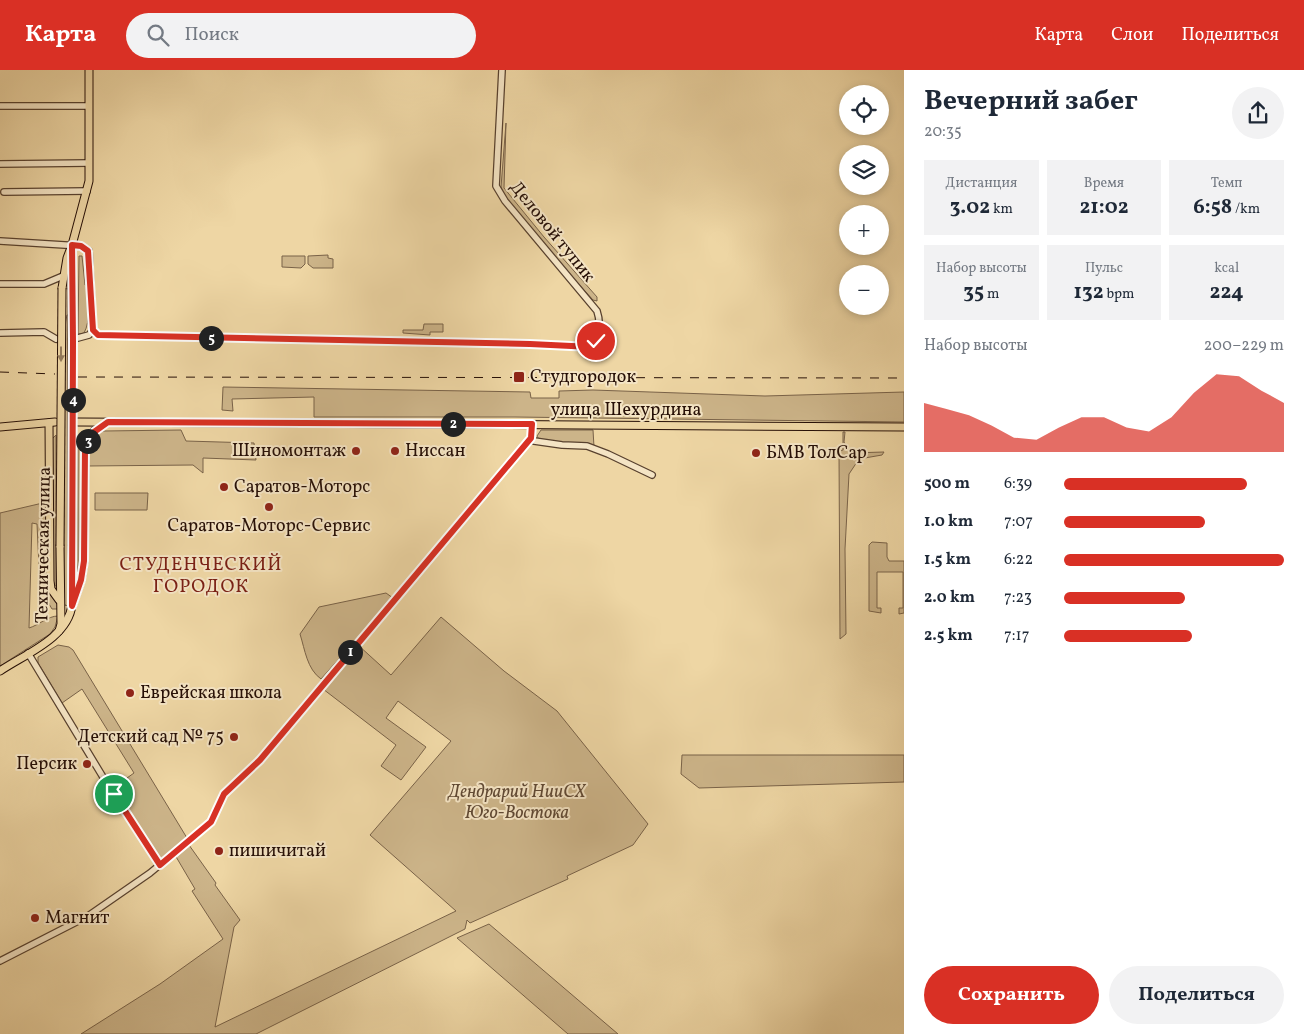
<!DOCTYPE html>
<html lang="ru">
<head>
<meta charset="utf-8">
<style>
	body { margin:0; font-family:Vollkorn,serif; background:#f2f2f3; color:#1f2937; height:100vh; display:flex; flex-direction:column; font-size:19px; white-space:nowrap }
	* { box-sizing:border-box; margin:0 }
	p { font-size:16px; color:#747a83 }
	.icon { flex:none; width:28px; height:28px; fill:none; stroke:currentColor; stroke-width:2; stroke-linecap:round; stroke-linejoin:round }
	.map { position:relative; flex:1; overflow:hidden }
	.panel { display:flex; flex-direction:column; background:#fff; width:400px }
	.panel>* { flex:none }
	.controls { position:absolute; left:839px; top:15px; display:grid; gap:10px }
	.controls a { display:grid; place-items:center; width:50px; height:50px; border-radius:50%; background:#fff; box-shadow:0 2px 8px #0003; font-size:25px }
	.pin { position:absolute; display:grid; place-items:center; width:42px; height:42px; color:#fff; margin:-21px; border:2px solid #fff; border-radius:50%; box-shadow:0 1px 5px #0007 }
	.km { position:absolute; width:25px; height:25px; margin:-12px; border-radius:50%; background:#222; color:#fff; font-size:14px; line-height:25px; text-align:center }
	.round { display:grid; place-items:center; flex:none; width:52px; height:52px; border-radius:26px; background:#f2f2f3 }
	.head { display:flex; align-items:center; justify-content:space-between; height:85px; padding:0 20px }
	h1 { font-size:28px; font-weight:700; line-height:38px }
	.figures { display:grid; grid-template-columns:repeat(3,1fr); gap:8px; height:85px; padding:5px 20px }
	.figures div { display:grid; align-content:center; border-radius:0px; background:#f2f2f3; text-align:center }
	.figures b { font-size:21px; font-weight:700 }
	.figures small { font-size:14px; font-weight:400 }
	.figures p { font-size:14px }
	.chart { height:140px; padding:10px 20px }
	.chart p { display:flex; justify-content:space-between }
	.chart svg { width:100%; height:90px; margin-top:5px; fill:#d93025; opacity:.7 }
	.cta { display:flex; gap:10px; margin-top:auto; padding:10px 20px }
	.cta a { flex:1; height:58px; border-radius:30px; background:#d93025; color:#fff; font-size:20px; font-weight:700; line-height:58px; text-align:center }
	.cta a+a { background:#f2f2f3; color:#1f2937 }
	ul { padding:0 20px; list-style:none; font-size:16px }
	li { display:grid; grid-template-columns:80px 60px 1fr; align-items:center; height:38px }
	li i { height:12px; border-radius:6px; background:#d93025 }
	header { display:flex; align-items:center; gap:30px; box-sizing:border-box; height:70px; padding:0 25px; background:#d93025; color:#fff }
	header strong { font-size:24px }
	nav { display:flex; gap:28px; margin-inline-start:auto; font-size:18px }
	.search { width:350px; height:45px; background:#f2f2f3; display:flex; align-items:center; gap:12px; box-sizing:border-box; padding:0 18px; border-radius:28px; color:#747a83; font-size:19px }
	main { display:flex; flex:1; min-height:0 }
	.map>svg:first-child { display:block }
	.green { fill:#ccb489; stroke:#796248 }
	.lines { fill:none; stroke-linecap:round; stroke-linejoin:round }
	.minor-casing { stroke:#58412e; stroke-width:8 }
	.major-casing { stroke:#260f06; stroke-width:9 }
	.minor { stroke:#f4e4c4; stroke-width:5.5 }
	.major { stroke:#eed6a4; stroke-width:7 }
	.rail { stroke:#260f06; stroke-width:1; stroke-dasharray:9 9; stroke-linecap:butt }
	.major-bridge-casing { stroke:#260f06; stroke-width:9; stroke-linecap:butt }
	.major-bridge { stroke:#eed6a4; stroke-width:7 }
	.oneway { fill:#947c5d }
	.route-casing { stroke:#fff; stroke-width:10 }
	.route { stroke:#d93025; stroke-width:6 }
	.poi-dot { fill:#8f2418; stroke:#f4e4c4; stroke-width:2 }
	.labels { text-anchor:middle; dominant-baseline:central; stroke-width:4; stroke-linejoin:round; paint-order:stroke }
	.street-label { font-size:18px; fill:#260f06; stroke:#f4e4c4 }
	.poi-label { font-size:18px; fill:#260f06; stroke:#f4e4c4; text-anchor:start }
	.park-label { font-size:18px; font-style:italic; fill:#604934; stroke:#f4e4c4 }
	.neighbourhood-label { font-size:19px; letter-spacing:1px; fill:#7a1f14; stroke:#f4e4c4 }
</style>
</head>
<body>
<header>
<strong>Карта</strong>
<div class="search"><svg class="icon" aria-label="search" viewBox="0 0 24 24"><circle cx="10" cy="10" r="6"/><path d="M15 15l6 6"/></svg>Поиск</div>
<nav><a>Карта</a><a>Слои</a><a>Поделиться</a></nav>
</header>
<main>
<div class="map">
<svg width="904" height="964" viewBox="0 0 904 964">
	<rect width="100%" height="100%" fill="#eed6a4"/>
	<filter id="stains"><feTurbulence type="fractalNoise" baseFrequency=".004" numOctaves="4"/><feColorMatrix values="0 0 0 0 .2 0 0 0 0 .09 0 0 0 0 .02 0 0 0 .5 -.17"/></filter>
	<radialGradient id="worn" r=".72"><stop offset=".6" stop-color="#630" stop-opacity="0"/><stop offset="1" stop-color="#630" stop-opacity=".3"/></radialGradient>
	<g class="green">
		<polygon points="506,53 504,118 544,167 597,227 597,231 593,230 558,191 507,130 501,117"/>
		<polygon points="328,185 328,188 333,189 333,198 313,198 308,194 308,186"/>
		<path d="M79,186H82L85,215H87C88,229 91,251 84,263L78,264Z"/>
		<polygon points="282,186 305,186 305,194 301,198 282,197"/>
		<polygon points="67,245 69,245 70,259 70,530 69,534 66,536 64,533 64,259"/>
		<polygon points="424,254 443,254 443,262 430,262 430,265 403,263 403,260 423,260"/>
		<polygon points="223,317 530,322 531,328 559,328 559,321 593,320 765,326 904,322 904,352 515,347 314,347 314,327 232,329 233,341 222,340"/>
		<path d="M181,360L186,371L254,373L256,390L203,388V403L193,395L87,396C87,382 89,368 103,361Z"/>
		<polygon points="541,360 593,360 594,377 543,371 538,368 537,366"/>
		<polygon points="843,362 845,362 844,372 850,383 884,382 882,385 859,389 849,404 845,479 846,564 840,569 839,381 843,380"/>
		<polygon points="56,365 56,516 55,516 53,510 52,369"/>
		<polygon points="78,365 83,371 82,490 78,507"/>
		<polygon points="95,423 148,423 147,440 95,440"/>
		<path d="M47,432L49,520L58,535V539H52C44,527 43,513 42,498L39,497L37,454L32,453L29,558C39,555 48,546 58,546L55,557L50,564L0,596V443Z"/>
		<polygon points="872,472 887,473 887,487 889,491 904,491 904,543 899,544 899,538 903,538 903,502 877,502 877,538 881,538 881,543 869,541 869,475"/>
		<path d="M386,523L393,528L321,609C307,599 305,580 300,564L319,537Z"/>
		<polygon points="441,547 504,601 557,641 648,754 633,775 567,806 568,809 470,853 467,850 465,859 256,964 81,964 160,914 223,869 192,821 195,819 175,785 189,775 216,813 215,815 240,850 234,857 215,957 456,841 370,765 451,671 398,631 386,648 426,677 401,710 381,696 396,675 323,619 358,575 391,605"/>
		<polygon points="58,575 69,577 73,580 187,768 164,789 160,790 158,788 119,727 118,723 130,715 127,708 134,703 82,619 62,633 38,593 38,587"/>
		<polygon points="682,685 904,685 904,712 699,718 681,704"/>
		<polygon points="489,854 618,964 568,964 457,868"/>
	</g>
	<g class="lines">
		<g class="minor-casing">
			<g id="minor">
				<polyline points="0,36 89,36"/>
				<polyline points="0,94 89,93"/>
				<polyline points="4,122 87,121"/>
				<path d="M0,171L81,176L89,181L93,260L98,265L530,274L592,277C599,266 601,253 597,241L505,131L496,116L502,0"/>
				<polyline points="0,214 44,214 63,206"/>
				<polyline points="0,263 44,262 56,269"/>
				<polyline points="78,268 89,265 93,260"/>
				<polyline points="531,368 534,371 562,375 587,376 608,384 652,405"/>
				<polyline points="28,583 112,722 160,795"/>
				<polyline points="0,891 88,846 150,803 211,752 224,724 260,690 531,368 532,354"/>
			</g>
		</g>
		<g class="major-casing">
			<g id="major">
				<polyline points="72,178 72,218"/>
				<polyline points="62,218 67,188 72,175 89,111 89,0"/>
				<polyline points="78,352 904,357"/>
				<polyline points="49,353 50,511 51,519 59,530"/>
				<polyline points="0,357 55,352"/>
				<polyline points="72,536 81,510 84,491 85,380 94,361 108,352"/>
				<polyline points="59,561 61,554 60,476"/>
				<path d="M0,601C25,584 68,568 72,535C75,516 72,495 72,476"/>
			</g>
		</g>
		<use href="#minor" class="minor"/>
		<use href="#major" class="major"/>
		<g class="rail">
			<polyline points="0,302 55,304"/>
			<polyline points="78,307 904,308"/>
		</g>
		<g class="major-bridge-casing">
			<g id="major-bridge">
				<polyline points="72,218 72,476"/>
				<polyline points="60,476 62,218"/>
			</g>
		</g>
		<use href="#major-bridge" class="major-bridge"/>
	</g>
	<defs><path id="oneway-solid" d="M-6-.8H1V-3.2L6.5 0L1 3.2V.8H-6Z" transform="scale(1.25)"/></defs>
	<use class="oneway" href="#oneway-solid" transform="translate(61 284) rotate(90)"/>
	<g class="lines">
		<g class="route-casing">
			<polyline id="route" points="114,724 160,795 211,752 224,724 260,690 531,368 532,354 108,352 94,362 85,380 84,491 81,510 72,536 73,271 72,175 81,176 88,181 93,260 98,265 530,274 592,277 596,271"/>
		</g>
		<use href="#route" class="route"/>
	</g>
	<g class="poi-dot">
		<rect x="513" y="301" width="12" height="12" rx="2.5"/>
		<circle cx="356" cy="381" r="5"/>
		<circle cx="395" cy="381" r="5"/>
		<circle cx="756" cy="383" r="5"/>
		<circle cx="224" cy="417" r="5"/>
		<circle cx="269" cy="437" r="5"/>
		<circle cx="130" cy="623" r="5"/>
		<circle cx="234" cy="667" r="5"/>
		<circle cx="87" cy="694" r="5"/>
		<circle cx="219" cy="781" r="5"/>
		<circle cx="35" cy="848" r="5"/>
	</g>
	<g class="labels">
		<g class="street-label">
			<text transform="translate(552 162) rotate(51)">Деловой тупик</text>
			<text x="626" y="340">улица Шехурдина</text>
			<text transform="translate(44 475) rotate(-89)">Техническая улица</text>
		</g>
		<g class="poi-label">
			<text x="530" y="307">Студгородок</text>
			<text x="346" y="381" text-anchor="end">Шиномонтаж</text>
			<text x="405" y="381">Ниссан</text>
			<text x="766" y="383">БМВ ТолСар</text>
			<text x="234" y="417">Саратов-Моторс</text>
			<text x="269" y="456" text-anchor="middle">Саратов-Моторс-Сервис</text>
			<text x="140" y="623">Еврейская школа</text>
			<text x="224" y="667" text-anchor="end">Детский сад № 75</text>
			<text x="77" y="694" text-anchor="end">Персик</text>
			<text x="229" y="781">пишичитай</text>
			<text x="45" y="848">Магнит</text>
		</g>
		<g class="park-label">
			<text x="517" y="722">Дендрарий НииСХ<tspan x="517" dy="21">Юго-Востока</tspan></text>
		</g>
		<g class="neighbourhood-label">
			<text x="201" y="495">СТУДЕНЧЕСКИЙ<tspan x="201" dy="22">ГОРОДОК</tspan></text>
		</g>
	</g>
	<rect width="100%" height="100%" filter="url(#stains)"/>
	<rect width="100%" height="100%" fill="url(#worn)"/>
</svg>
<div class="controls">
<a><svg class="icon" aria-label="locate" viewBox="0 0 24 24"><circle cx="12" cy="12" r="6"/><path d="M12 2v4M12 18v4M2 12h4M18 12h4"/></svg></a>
<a><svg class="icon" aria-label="layers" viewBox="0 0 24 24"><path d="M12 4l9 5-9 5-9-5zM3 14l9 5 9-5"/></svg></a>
<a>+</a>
<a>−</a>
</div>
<div class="pin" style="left:114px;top:724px;background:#1e9e55"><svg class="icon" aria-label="arrive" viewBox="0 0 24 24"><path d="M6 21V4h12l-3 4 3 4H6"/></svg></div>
<div class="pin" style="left:596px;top:271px;background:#d93025"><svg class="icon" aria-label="check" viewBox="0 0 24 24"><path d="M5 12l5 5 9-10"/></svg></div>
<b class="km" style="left:350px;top:582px">1</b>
<b class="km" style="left:453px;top:354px">2</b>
<b class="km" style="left:88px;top:371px">3</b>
<b class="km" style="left:73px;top:330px">4</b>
<b class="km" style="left:211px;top:268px">5</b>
</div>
<section class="panel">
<div class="head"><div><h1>Вечерний забег</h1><p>20:35</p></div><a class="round"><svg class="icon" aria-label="share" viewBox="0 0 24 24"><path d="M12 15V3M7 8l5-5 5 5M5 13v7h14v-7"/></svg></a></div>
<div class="figures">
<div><p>Дистанция</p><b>3.02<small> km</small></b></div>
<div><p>Время</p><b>21:02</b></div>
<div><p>Темп</p><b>6:58<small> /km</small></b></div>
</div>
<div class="figures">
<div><p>Набор высоты</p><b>35<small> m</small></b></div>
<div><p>Пульс</p><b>132<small> bpm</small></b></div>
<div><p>kcal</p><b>224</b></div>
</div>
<div class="chart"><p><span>Набор высоты</span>200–229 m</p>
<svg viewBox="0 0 160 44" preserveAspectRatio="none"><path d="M0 44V20L10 23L20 26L30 31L40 37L50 38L60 32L70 27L80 27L90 32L100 34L110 27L120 15L130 6L140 7L150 14L160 20V44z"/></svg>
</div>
<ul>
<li><b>500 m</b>6:39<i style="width:83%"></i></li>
<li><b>1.0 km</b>7:07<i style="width:64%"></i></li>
<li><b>1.5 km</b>6:22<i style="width:100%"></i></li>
<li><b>2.0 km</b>7:23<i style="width:55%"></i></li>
<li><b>2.5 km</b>7:17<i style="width:58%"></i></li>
</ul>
<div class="cta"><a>Сохранить</a><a>Поделиться</a></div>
</section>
</main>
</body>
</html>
